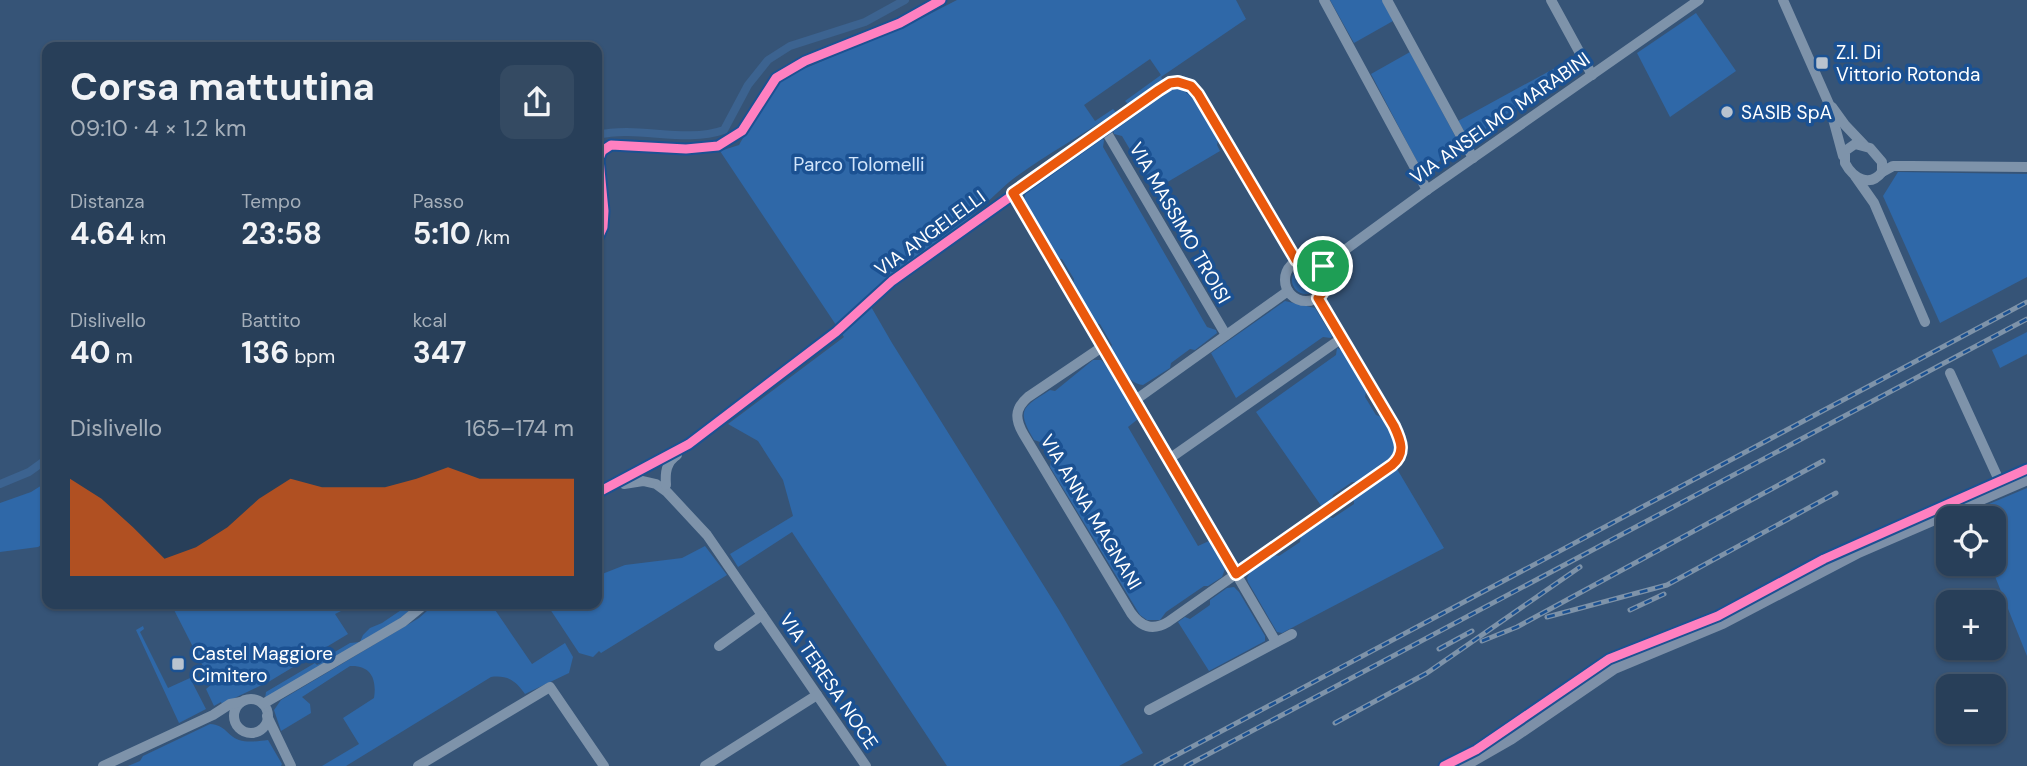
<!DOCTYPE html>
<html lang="it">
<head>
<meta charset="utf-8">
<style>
	body { margin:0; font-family:"DM Sans",sans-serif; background:#344a62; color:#f1f3f6; height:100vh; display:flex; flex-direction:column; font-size:26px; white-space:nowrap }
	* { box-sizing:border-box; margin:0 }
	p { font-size:23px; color:#a5afba }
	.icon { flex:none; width:38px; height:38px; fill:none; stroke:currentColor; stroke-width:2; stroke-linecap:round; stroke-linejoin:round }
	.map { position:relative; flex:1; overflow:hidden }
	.sheet { position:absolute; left:42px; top:42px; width:560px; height:567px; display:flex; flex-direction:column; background:#283f59; border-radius:14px; box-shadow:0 2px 5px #0004,0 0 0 2px #44586f }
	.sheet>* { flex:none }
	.fabs { position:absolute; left:1936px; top:506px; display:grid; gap:14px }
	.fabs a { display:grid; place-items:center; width:70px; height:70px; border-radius:14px; background:#283f59; box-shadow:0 2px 5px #0004,0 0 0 2px #44586f; font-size:35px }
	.pin { position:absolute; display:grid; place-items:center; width:60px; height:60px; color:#fff; margin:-30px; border:4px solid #fff; border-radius:50%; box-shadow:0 2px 7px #0007 }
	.round { display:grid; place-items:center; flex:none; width:74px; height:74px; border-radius:14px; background:#344a62 }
	.headline { display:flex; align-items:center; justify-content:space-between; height:119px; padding:0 28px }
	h1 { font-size:38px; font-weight:700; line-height:52px }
	.metrics { display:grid; grid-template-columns:repeat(3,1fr); gap:10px; height:119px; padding:7px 28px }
	.metrics div { display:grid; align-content:center }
	.metrics b { font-size:30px; font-weight:700 }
	.metrics small { font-size:19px; font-weight:400 }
	.metrics p { font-size:19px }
	.chart { height:196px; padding:14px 28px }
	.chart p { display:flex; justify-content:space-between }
	.chart svg { width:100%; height:126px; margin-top:7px; fill:#ea580c; opacity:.7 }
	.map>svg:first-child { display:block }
	.green { fill:#2f68a8 }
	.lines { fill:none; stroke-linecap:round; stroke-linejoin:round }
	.canal { stroke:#3c6390; stroke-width:8 }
	.minor { stroke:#7e93aa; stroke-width:10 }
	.major { stroke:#7d90a8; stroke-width:14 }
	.rail-casing { stroke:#7e93a9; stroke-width:5 }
	.rail { stroke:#1b5192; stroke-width:2.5; stroke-dasharray:8; stroke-linecap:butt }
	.cycleway-casing { stroke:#1b5192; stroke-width:13 }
	.cycleway { stroke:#ff80c0; stroke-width:9 }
	.route-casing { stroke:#fff; stroke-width:14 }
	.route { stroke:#ea580c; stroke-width:9 }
	.poi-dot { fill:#b9c3cf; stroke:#1b5192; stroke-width:2.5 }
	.labels { text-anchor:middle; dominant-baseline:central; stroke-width:7; stroke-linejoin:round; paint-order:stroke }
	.poi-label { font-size:19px; fill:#fff; stroke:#1b5192; text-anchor:start }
	.street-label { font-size:19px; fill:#fff; stroke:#1b5192 }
	.park-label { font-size:19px; fill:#d1e5fb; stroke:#1b5192 }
</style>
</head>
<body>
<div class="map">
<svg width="2027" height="766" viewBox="0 0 2027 766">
	<rect width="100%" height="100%" fill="#365477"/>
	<g class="green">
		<path d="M957,0H1236L1246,19L1161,77L1163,80L1128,104L1125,101L1161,75L1150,59L1084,105L1095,121L1113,109L1116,112C1080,137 1042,156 1008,183C993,196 980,210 964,222C931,246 895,269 866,298L892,343L1059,610L1143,753L1119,766H947L792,532L738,567L730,554L793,516L783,480L758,441L728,424L844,337L720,151L739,145L775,81L910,24Z"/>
		<polygon points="1330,0 1382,0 1393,21 1354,43"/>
		<polygon points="1696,13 1736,71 1670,117 1637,53"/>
		<polygon points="1410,52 1460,145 1456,150 1425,171 1421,169 1371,74"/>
		<path d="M1577,56C1583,67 1582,71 1572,78L1567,73L1478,134L1482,141L1478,144L1470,141L1458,121Z"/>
		<path d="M1174,88C1197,90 1208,122 1218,140L1217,145L1220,151L1154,190L1122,136L1114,134L1113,130Z"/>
		<path d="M1100,138L1104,140L1103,147L1207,327L1216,330L1217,333L1195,350L1190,349L1171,363L1170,368L1143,385C1126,383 1119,363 1110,349L1112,345L1100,324L1095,323L1073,284L1074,279L1062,259L1057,258L1024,199L1026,192Z"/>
		<polygon points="1898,172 2027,174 2027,277 1940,323 1883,196"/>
		<circle cx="1306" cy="280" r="14"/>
		<polygon points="1285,301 1315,308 1332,336 1331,338 1323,337 1236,398 1211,353"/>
		<polygon points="2027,332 2027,354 2000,368 1992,350"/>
		<path d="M1337,348L1342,350L1366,392L1365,397L1376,415L1381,417L1396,443C1394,462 1371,472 1357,482H1352L1333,495L1332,500L1322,507L1256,412L1336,355Z"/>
		<path d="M1093,360H1101L1107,366L1138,419L1128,427L1198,546L1209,541L1225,569L1222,577L1208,586H1204L1166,612L1160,620H1147L1140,615L1050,467L1051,461L1040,442L1034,440C1016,409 1022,408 1050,390L1055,391Z"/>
		<polygon points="1397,469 1444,548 1282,633 1277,632 1248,582 1247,578 1250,572 1274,555 1279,556 1300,542 1301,536 1328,517 1333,518 1354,504 1354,498"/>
		<polygon points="47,482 47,541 38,547 0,552 0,503 31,492"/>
		<polygon points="2027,488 2027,656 1990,564 1993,564 1993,518 1971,518 1968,510 1970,512"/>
		<polygon points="705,546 727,575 601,653 599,651 593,657 579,653 548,606 552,604 597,604 597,576 625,565 682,558"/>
		<polygon points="1234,587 1239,592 1265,636 1265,641 1209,671 1178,622 1185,617 1190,619 1210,605 1210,600 1227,588"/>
		<polygon points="171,604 349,604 351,606 335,614 348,634 270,681 222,704 221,702 214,706 206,689 212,684"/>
		<polygon points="410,604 419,604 396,621 265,699 266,692 315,663 317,665 321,663 321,660 350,643 360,642 363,635 370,628 382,623"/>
		<path d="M435,604H491L532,664L565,643L573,657L569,673L525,694C516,681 508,675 491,677L346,766H322L359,744L343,718L374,698C377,679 371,665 350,666L302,697L310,704L311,713L281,731L274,710L281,700L419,618Z"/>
		<polygon points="143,626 144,629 140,632 168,688 190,678 206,709 179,723 136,630"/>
		<path d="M210,724C226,725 226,735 239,740C248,743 259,741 268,740L282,764L281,766H128L140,761L143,756Z"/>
	</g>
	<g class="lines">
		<g class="canal">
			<path d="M597,135C639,125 683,144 724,130L748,85L768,60L790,46L865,22L905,0"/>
			<polyline points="0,484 29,472 47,459"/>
		</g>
		<g class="minor">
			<polyline points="1324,0 1427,190"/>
			<polyline points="1387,0 1473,158"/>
			<polyline points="1551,0 1592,75"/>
			<polyline points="1783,0 1829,104 1843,156"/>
			<polyline points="1832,107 1845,125 1864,145"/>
			<polyline points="1104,128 1226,335"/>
			<path d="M1855,144L1870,148L1882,162V172C1870,188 1853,178 1845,163V151Z"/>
			<polyline points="1882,172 1893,166 1911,166 2027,167"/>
			<polyline points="1855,176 1874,203 1925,322"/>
			<polyline points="1013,193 1276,642"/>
			<circle cx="1306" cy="280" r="21"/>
			<polyline points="1323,266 1427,190 1699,0"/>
			<path d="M1102,347L1028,397C1014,409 1015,420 1024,435L1131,613C1141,627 1153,631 1168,622L1399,459L1402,449L1394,426L1318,297"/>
			<polyline points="1950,373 2003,489"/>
			<polyline points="1134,401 1288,291"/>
			<polyline points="1169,459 1342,338"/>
			<polyline points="624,484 643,481 656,484 667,492 707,535 866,766"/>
			<path d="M666,485C665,473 666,462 677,455"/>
			<polyline points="597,493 689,444 836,332 892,281 1170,83 1185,83 1198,94 1296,260"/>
			<polyline points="719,646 762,615"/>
			<circle cx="251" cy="716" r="17"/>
			<polyline points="263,704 403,622 425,604"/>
			<polyline points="1149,710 1292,634"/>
			<polyline points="267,716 291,766"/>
			<polyline points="103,766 213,715 230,704 241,702"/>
			<polyline points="418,766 550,687 604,766"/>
			<polyline points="705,766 817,695"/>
		</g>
		<polyline class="major" points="1461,766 1510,738 1614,667 1722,622 1858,551 2027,478"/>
		<g class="rail-casing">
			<g id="rail">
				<polyline points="1630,610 1664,594"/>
				<polyline points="1547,617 1667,585 1836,493"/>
				<polyline points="1482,641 1517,627 1823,461"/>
				<polyline points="1439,649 1472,631"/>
				<polyline points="1335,723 1427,673 1580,567"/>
				<polyline points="1156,766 2027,302"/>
				<polyline points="1186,766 2027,319"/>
			</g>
		</g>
		<use href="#rail" class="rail"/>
		<g class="cycleway-casing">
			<g id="cycleway">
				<polyline points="597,240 603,227 604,211 599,159 602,151 611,145 686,149 718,146 742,131 776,78 805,61 900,23 941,0"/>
				<polyline points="597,493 689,444 836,332 892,281 1170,83 1185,83 1198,94 1296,260"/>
				<polyline points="1444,766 1476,750 1609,659 1718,616 1824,559 2027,469"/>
			</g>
		</g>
		<use href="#cycleway" class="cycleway"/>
	</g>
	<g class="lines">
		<g class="route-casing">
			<path id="route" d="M1178,82L1191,86L1198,94L1296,260C1321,251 1337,280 1318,298L1394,426C1401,441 1406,453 1392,465L1236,574L1013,193L1159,90L1170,83Z"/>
		</g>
		<use href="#route" class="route"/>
	</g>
	<g class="poi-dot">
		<rect x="1815" y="56" width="14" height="14" rx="3.5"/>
		<circle cx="1727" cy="112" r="7"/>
		<rect x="171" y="657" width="14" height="14" rx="3.5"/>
	</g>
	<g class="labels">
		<g class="poi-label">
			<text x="1836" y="52">Z.I. Di<tspan x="1836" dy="22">Vittorio Rotonda</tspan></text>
			<text x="1741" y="112">SASIB SpA</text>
			<text x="192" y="653">Castel Maggiore<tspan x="192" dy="22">Cimitero</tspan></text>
		</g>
		<g class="street-label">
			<text transform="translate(1500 118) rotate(-35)">VIA ANSELMO MARABINI</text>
			<text transform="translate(1180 223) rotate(60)">VIA MASSIMO TROISI</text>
			<text transform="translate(930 233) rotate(-36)">VIA ANGELELLI</text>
			<text transform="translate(1091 512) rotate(59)">VIA ANNA MAGNANI</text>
			<text transform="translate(829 681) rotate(56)">VIA TERESA NOCE</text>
		</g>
		<g class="park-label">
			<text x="859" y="164">Parco Tolomelli</text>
		</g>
	</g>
</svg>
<div class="fabs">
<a><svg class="icon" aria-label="locate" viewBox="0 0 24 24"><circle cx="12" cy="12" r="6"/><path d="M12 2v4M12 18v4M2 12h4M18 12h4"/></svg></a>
<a>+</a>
<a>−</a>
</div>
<div class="pin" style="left:1323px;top:266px;background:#1e9e55"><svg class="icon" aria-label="arrive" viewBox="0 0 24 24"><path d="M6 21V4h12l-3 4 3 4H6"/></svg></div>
<section class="sheet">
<div class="headline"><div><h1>Corsa mattutina</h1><p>09:10 · 4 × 1.2 km</p></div><a class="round"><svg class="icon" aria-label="share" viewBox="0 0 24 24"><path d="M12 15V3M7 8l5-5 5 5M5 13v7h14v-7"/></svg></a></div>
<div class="metrics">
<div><p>Distanza</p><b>4.64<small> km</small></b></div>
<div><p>Tempo</p><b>23:58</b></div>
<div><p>Passo</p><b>5:10<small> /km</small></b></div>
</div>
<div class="metrics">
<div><p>Dislivello</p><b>40<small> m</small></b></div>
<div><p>Battito</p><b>136<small> bpm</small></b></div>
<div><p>kcal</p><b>347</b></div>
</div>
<div class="chart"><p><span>Dislivello</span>165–174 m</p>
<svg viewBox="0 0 160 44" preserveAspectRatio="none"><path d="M0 44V10L10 17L20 27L30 38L40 34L50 27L60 17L70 10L80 13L90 13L100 13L110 10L120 6L130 10L140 10L150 10L160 10V44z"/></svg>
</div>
</section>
</div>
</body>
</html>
